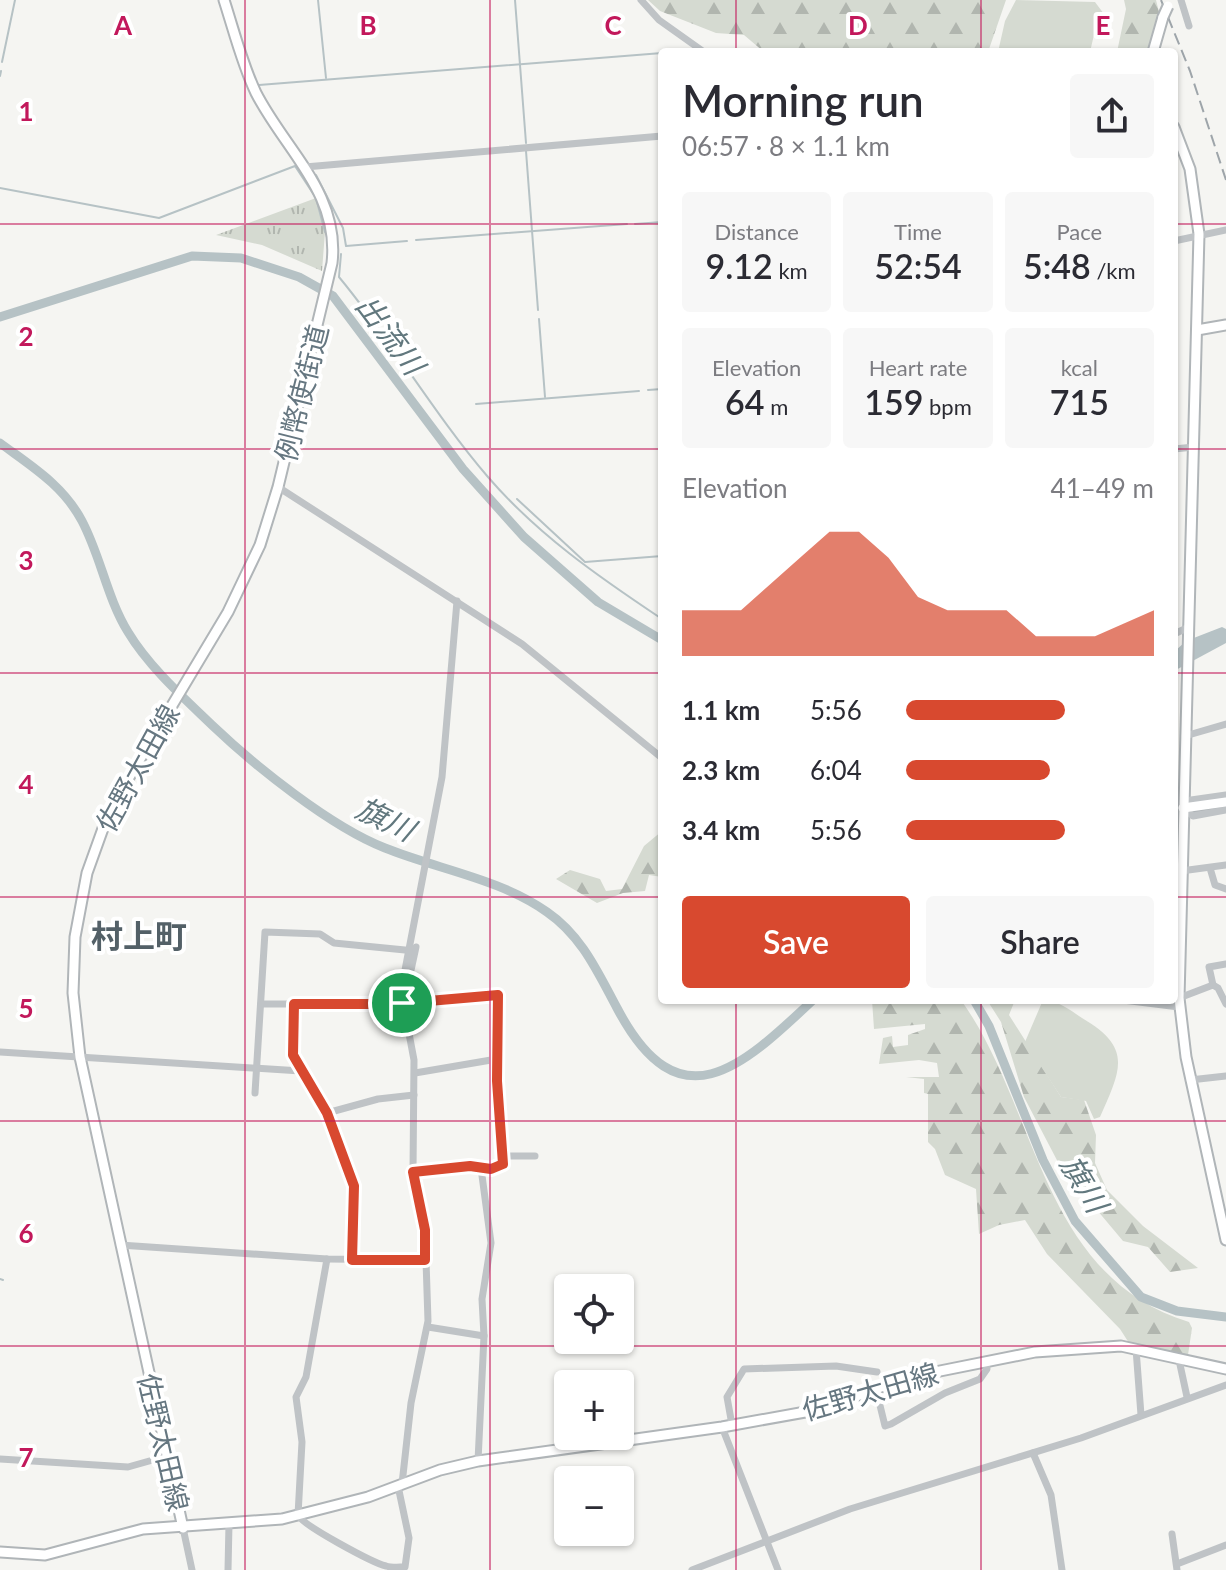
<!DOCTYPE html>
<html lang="en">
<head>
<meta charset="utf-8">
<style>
	body { margin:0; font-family:Lato,"Noto Sans JP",sans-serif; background:#f7f7f7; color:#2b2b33; height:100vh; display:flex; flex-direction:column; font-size:30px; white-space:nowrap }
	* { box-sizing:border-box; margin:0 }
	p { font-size:26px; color:#7c7c81 }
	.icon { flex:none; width:44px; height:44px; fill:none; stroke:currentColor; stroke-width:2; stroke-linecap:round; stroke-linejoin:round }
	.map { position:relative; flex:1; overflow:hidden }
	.side { position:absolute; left:658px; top:48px; width:520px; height:956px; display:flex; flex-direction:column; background:#fff; border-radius:8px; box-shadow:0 2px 6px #0004 }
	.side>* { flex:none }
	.controls { position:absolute; left:554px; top:1274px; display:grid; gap:16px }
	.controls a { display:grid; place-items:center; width:80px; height:80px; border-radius:8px; background:#fff; box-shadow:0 2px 6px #0004; font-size:40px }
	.pin { position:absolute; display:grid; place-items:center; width:68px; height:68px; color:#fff; margin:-34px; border:4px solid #fff; border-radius:50%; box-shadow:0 2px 8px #0007 }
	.round { display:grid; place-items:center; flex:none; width:84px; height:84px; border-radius:8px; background:#f7f7f7 }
	.overview { display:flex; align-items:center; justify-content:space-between; height:136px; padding:0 24px }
	h1 { font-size:44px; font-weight:600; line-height:60px }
	.figures { display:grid; grid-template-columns:repeat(3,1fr); gap:12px; height:136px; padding:8px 24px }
	.figures div { display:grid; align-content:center; border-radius:8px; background:#f7f7f7; text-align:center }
	.figures b { font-size:34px; font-weight:600 }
	.figures small { font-size:22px; font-weight:400 }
	.figures p { font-size:22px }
	.chart { height:224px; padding:16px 24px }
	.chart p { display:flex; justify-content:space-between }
	.chart svg { width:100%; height:144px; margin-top:8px; fill:#d8492f; opacity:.7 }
	.primary-button { display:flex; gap:16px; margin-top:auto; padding:16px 24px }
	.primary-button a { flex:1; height:92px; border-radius:8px; background:#d8492f; color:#fff; font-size:32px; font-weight:600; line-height:92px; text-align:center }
	.primary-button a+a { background:#f7f7f7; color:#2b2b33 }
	ul { padding:0 24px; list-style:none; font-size:26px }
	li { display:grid; grid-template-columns:128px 96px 1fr; align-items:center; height:60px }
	li i { height:20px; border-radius:10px; background:#d8492f }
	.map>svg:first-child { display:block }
	.grass { fill:url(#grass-tufts) }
	.forest { fill:url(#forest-firs) }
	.garden { fill:#d5dad1 }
	.water { fill:#b6c2c5 }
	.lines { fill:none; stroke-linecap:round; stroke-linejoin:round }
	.stream { stroke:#b6c2c5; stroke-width:2 }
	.river { stroke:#b6c2c5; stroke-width:9 }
	.major-casing { stroke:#b0b5b8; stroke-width:13 }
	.minor { stroke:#bfc3c6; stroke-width:7 }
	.major { stroke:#fff; stroke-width:9 }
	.rail { stroke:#9ea5aa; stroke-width:2; stroke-dasharray:12 6; stroke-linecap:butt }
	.major-bridge-casing { stroke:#b0b5b8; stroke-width:13; stroke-linecap:butt }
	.major-bridge { stroke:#fff; stroke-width:9 }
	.route-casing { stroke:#fff; stroke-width:16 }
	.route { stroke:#d8492f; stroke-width:10 }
	.grid { fill:none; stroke:#c2185b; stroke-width:2; stroke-opacity:0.55 }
	.labels { text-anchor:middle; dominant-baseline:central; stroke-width:8; stroke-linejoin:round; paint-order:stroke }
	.street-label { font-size:28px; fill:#667781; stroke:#fff }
	.water-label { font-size:30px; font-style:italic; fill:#62787e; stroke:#fff }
	.quarter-label { font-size:32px; font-weight:bold; fill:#536067; stroke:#fff }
	.grid-label { font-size:26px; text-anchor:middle; font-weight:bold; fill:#c2185b; stroke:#fff; stroke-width:8; stroke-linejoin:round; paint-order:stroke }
</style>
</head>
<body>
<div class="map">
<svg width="1226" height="1570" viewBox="0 0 1226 1570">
	<defs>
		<pattern id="grass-tufts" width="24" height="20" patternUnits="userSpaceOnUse" patternTransform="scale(2)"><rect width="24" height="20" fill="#d5dad1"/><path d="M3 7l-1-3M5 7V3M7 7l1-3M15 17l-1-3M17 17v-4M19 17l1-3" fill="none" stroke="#b1b6af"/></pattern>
		<pattern id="forest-firs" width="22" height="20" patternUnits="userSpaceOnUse" patternTransform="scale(2)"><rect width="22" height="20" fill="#d5dad1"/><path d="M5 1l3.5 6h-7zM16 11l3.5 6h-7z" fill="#b1b6af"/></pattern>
	</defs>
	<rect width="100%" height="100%" fill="#f5f5f2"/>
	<polygon class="grass" points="316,198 325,232 322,271 262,245 216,235"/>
	<g class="forest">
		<polygon points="648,0 1006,0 988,52 764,52 744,35 716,33 660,11"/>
		<polygon points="1124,0 1156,0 1159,12 1148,52 1117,52 1126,9"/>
		<polygon points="662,831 662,877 649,875 645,891 623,893 597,903 556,879 570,870 600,879 606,891 622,889 644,846"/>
		<path d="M872,1000H961C1039,1109 1040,1276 1189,1322L1192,1328L1188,1355L1129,1343L1120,1329L1047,1254L1025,1220L999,1225L979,1234L976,1189L945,1175L935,1149L928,1142V1094L924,1093V1079L906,1077H939L937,1063L919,1060L879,1064L883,1038L892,1036L893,1047L908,1045V1035L925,1029V1024L874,1029Z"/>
		<polygon points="987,1000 1015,1000 1009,1015 1061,1097 1084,1100 1096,1135 1095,1163 1107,1190 1143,1226 1198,1268 1170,1272 1148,1247 1123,1241 1060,1166 1024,1097 1001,1022"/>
	</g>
	<g class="garden">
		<polygon points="1016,0 1095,2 1104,14 1096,26 1090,52 998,52 1005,21"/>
		<path d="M1043,1000C1057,1000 1070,1010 1082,1018C1133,1048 1121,1069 1100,1117L1094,1119L1086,1101L1061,1097L1025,1042Z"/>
	</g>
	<polygon class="water" points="1222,627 1226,629 1226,643 1174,671 1174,652 1186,641"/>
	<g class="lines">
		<g class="stream">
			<polyline points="318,0 326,78"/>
			<polyline points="515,0 526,143"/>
			<polyline points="2,62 15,0"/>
			<polyline points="0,76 1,71"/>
			<polyline points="259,85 662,53"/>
			<polyline points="526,151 538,310"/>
			<polyline points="316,175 343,228 346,246 407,241"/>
			<polyline points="0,188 159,218 295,166 316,198 325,232"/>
			<polyline points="635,224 662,222"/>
			<polyline points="416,240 627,224"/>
			<path d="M341,254L339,277C392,341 434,414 488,477C538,535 599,577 662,619"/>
			<polyline points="539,319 545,397"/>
			<polyline points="648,390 662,389"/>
			<polyline points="476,404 639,391"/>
			<polyline points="517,499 585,562 662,556"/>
			<polyline points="0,1279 3,1280"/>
		</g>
		<g class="river">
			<polyline points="0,317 192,256 241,258 299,277 333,296 463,469 524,537 598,602 662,640"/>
			<path d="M0,443C31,466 63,485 82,521C101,557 107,598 128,632C149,667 184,698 213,726C255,766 331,827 385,848C437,869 501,879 547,912C582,936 598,973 617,1008C679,1126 741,1068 813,1000"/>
			<polyline points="974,1000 989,1026 1043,1160 1075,1221 1141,1297 1177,1311 1226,1317"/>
		</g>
		<g class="major-casing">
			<g id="major">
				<polyline points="1153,52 1163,17"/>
				<polyline points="1174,127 1190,169 1199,234 1179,998 1186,1057 1226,1240"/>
				<polyline points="1197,330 1226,325"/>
				<polyline points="1183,808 1226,802"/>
				<path d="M183,1528L80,1057L73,993L75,937L87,873L110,809L228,612L260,545L278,487L332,263C340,193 285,150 256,93C242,64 234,31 224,0"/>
				<polyline points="0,1552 45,1555 143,1529 282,1519 368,1497 440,1470 478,1461 722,1427 822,1409 905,1378 1035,1352 1121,1346 1226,1369"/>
			</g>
		</g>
		<g class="minor">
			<polyline points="641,0 659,20 704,52"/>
			<polyline points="1181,0 1189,26"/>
			<polyline points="305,167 662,136"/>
			<polyline points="1174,241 1226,230"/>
			<polyline points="1174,449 1194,447"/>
			<polyline points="278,487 522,644 662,758"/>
			<polyline points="1174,634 1189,627"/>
			<polyline points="1185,736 1226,724"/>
			<polyline points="1183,808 1193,816 1226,810"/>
			<polyline points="1183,808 1191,800 1226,795"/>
			<polyline points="1210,868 1215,885 1226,889"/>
			<polyline points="1181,871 1226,865"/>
			<polyline points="1213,985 1209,967 1226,964"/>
			<polyline points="1179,998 1213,985 1218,988 1226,1004"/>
			<polyline points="1123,1000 1179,1007"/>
			<polyline points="411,1002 408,984 416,947"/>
			<polyline points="261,1004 394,1004 498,995 497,1081 503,1164 491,1169 470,1166 413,1172"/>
			<polyline points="294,1004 293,1055 327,1113 354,1186 352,1260"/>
			<polyline points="0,1052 301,1071"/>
			<polyline points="415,1073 497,1059"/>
			<polyline points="1190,1080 1226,1076"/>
			<polyline points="255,1093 265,932 320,934 334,943 405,950"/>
			<polyline points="327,1113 378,1099 414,1095"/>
			<polyline points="505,1156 535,1156"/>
			<polyline points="120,1245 327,1259 425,1260"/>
			<path d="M327,1259L306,1377L296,1397L302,1442L298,1515C302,1525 373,1563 386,1566C392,1568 399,1567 405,1567L409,1538L398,1486"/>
			<polyline points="428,1327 484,1336"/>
			<polyline points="1136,1349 1141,1415"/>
			<polyline points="1179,1360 1187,1397"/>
			<polyline points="876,1389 885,1426 891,1424 945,1393 980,1379 987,1369 986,1361"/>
			<polyline points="732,1425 727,1397 744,1369 836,1366 877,1372"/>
			<polyline points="722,1427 778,1570"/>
			<polyline points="1033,1453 1051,1495 1062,1570"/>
			<polyline points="0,1459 128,1467 167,1456"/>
			<polyline points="478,1461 484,1336 482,1299 491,1243 481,1168"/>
			<polyline points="402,1484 411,1403 428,1321 425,1230 413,1172 414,1060 401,991 442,777 457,601"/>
			<polyline points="183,1528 192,1570"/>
			<polyline points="1172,1534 1177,1570"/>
			<polyline points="1177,1564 1226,1545"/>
			<polyline points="228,1570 229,1524"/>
			<polyline points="692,1570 850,1509 1081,1438 1226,1385"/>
		</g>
		<use href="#major" class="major"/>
		<polyline class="rail" points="1161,0 1190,71 1226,180"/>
		<g class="major-bridge-casing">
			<polyline id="major-bridge" points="1163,17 1168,6"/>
		</g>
		<use href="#major-bridge" class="major-bridge"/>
	</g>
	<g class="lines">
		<g class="route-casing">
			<polygon id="route" points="498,995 497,1081 503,1164 491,1169 470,1166 413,1172 425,1230 425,1260 352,1260 354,1186 327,1113 293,1055 294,1004 394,1004"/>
		</g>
		<use href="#route" class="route"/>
	</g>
	<path class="grid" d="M245,0V1570M490,0V1570M736,0V52M981,0V52M0,224H662M1174,224H1226M0,449H662M1174,449H1226M0,673H662M1174,673H1226M0,897H662M1174,897H1226M736,1000V1570M981,1000V1570M0,1121H1226M0,1346H1226"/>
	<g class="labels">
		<g class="street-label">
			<text transform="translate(301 393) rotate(-76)">例幣使街道</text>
			<text transform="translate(137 768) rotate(-61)">佐野太田線</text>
			<text transform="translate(870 1391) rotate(-16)">佐野太田線</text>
			<text transform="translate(164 1442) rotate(77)">佐野太田線</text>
		</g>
		<g class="water-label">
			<text transform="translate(391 334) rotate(53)">出流川</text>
			<text transform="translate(386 818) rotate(26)">旗川</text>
			<text transform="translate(1085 1183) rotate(59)">旗川</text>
		</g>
		<g class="quarter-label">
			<text x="139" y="935">村上町</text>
		</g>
	</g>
	<g class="grid-label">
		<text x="123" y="35">A</text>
		<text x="368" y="35">B</text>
		<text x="613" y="35">C</text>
		<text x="858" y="35">D</text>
		<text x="1103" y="35">E</text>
		<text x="26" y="121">1</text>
		<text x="26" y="346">2</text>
		<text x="26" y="570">3</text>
		<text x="26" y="794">4</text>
		<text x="26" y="1018">5</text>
		<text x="26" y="1243">6</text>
		<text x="26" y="1467">7</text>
	</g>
</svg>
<div class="controls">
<a><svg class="icon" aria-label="locate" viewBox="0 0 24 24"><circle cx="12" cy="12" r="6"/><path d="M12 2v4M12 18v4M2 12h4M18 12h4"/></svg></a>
<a>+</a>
<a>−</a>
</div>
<div class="pin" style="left:402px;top:1003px;background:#1e9e55"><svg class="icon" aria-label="arrive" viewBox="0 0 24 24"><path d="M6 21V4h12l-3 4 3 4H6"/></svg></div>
<section class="side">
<div class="overview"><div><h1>Morning run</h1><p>06:57 · 8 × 1.1 km</p></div><a class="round"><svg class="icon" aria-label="share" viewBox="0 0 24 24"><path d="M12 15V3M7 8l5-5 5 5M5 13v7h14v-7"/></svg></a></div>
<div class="figures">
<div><p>Distance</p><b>9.12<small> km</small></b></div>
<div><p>Time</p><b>52:54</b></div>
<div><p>Pace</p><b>5:48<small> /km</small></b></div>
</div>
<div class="figures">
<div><p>Elevation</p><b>64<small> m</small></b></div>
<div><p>Heart rate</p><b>159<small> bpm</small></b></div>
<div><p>kcal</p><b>715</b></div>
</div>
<div class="chart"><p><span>Elevation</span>41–49 m</p>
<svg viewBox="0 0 160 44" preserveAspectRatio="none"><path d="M0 44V30L10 30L20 30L30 22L40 14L50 6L60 6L70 14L80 26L90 30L100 30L110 30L120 38L130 38L140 38L150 34L160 30V44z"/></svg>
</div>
<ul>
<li><b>1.1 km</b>5:56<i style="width:64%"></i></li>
<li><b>2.3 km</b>6:04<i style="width:58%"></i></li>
<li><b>3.4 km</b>5:56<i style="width:64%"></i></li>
</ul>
<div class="primary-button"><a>Save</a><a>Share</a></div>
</section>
</div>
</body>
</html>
